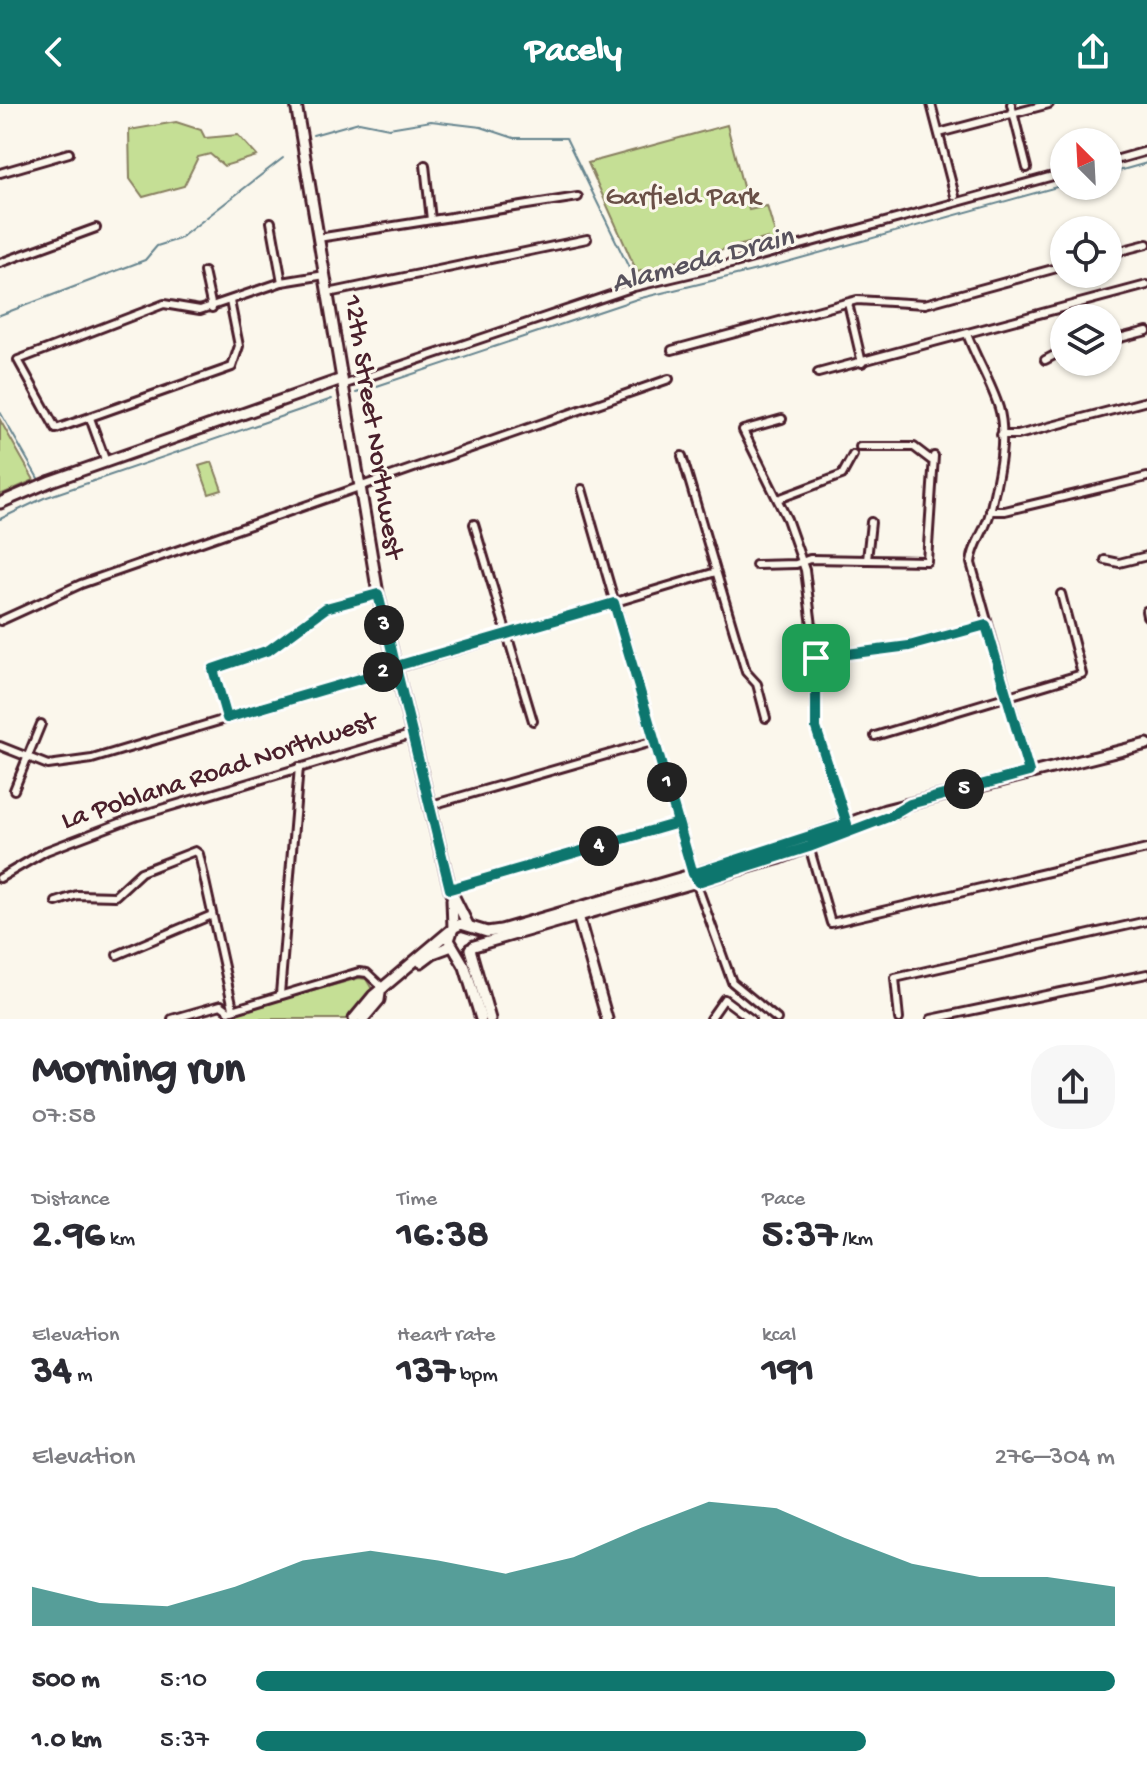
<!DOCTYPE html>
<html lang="en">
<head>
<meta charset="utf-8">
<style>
	body { margin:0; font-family:"Gochi Hand",sans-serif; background:#f7f7f7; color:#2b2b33; height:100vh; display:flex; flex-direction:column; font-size:30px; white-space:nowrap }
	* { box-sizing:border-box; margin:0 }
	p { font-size:26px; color:#7c7c81 }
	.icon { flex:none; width:44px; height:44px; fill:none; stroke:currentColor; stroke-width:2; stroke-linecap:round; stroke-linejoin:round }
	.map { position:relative; height:915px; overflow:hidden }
	.side { display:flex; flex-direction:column; background:#fff; flex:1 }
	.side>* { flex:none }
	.needle { width:52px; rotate:336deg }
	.controls { position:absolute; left:1050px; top:24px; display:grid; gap:16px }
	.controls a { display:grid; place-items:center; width:72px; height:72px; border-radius:50%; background:#fff; box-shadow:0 2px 6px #0004; font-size:40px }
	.pin { position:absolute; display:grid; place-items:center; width:68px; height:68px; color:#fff; margin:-34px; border-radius:16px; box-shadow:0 4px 12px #0006 }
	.km { position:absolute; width:40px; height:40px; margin:-20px; border-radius:50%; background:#222; color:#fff; font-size:22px; line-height:40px; text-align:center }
	.round { display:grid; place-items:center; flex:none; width:84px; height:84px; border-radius:32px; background:#f7f7f7 }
	.head { display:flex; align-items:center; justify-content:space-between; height:136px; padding:0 32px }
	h1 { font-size:44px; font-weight:700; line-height:60px }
	.stats { display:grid; grid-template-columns:repeat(3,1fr); gap:12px; height:136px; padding:8px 32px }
	.stats div { display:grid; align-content:center }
	.stats b { font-size:40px; font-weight:700 }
	.stats small { font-size:22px; font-weight:400 }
	.stats p { font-size:22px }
	.chart { height:224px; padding:16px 32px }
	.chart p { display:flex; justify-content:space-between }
	.chart svg { width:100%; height:144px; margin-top:8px; fill:#0f766e; opacity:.7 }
	ul { padding:0 32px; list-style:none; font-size:26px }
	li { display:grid; grid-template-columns:128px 96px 1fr; align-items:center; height:60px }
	li i { height:20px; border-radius:10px; background:#0f766e }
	header { display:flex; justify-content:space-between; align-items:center; height:104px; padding:0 32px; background:#0f766e; color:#fff; font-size:36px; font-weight:700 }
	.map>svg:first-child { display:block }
	.green { fill:#c5df95; stroke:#887f60; stroke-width:2 }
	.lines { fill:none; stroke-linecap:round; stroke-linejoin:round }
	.stream { stroke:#66858f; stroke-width:2 }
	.street-casing { stroke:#4a1f2b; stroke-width:12 }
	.secondary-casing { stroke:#4a1f2b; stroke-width:15 }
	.street { stroke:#fbf7ec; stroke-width:6 }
	.secondary { stroke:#fbf7ec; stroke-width:9 }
	.route-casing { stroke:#fff; stroke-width:16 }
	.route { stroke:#0f766e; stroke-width:10 }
	.labels { text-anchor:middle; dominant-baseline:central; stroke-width:6; stroke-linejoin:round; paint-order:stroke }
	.park-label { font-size:28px; fill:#694f46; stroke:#fbf7ec }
	.street-label { font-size:28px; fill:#4a1f2b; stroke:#fbf7ec }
	.water-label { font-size:30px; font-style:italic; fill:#58525d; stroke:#fbf7ec }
</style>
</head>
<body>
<header><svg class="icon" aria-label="back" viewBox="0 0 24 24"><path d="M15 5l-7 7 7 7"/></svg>Pacely<svg class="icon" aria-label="share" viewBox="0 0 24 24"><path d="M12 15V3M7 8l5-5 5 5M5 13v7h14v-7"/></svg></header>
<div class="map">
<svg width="1147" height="915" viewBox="0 0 1147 915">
	<rect width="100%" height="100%" fill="#fbf7ec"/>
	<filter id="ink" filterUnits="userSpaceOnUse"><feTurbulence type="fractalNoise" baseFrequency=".0125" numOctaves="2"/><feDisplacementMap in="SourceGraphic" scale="16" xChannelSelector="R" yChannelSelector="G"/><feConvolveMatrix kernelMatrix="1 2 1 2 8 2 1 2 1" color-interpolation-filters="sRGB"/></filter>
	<g filter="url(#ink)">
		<g class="green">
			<polygon points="176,18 201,26 205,34 238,31 257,52 224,62 210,50 198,53 184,82 143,93 130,75 129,26"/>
			<polygon points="727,21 749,106 767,102 778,140 770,142 768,134 637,168 588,59"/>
			<polygon points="0,316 34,376 0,391"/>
			<polygon points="212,358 222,386 209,390 199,362"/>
			<polygon points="359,874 366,875 372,885 347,915 234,915 233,910 238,908"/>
		</g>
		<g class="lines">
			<g class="stream">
				<polyline points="313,31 359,18 389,24 431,17 481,23 514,34 566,34 630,166 635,173 651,172"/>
				<polyline points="1108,70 1147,59"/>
				<polyline points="0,211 145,156 157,142 179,135 283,54"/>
				<polyline points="356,289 637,195 765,164 1064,81"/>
				<polyline points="0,308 39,376"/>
				<polyline points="0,415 44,394 332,295"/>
			</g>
			<g class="street-casing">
				<g id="street">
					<polyline points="931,0 955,92"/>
					<polyline points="1011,0 1027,64"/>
					<polyline points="939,29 1049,0"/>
					<polyline points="1108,58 1147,47"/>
					<polyline points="425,61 431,116"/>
					<polyline points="0,69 69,49"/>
					<polyline points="271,118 282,178"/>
					<polyline points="318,134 578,93"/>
					<polyline points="1108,150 1147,140"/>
					<polyline points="0,159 96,124"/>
					<polyline points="204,168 212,204"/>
					<polyline points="328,189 587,135"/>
					<polyline points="230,197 239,242 232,263 56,325 18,256 164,200 200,206 282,178 325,171"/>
					<polyline points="848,199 862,259"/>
					<path d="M967,230C976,255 991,278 999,304C1008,334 997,378 990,408C986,427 973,439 971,459L1029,668"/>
					<polyline points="1108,237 1147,227"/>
					<polyline points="672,246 857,196 925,200 1064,162"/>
					<polyline points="1045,256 1064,246"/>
					<polyline points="818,269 1147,181"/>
					<polyline points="343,281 634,183 731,160 1064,69"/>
					<polyline points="90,314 106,358"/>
					<polyline points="782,315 743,326 787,415 805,466 816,554 816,624 847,721"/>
					<polyline points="1001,331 1018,331 1147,297"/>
					<polyline points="860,343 914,343 931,356"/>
					<polyline points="682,352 746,568 757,580 766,614"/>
					<polyline points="582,385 693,770 732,878 777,915"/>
					<polyline points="778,395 842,371 853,351"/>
					<polyline points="990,407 1005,407 1147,373"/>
					<polyline points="474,420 533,617"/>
					<polyline points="867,456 871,418"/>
					<polyline points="1105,456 1119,459 1147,452"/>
					<polyline points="756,461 796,460 810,455 927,457 934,352"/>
					<polyline points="1146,507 1147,512"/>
					<polyline points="0,517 81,480 669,275"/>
					<polyline points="816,554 909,542 986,521"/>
					<polyline points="227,614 213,565 269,546 326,504 378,490"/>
					<polyline points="875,632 1082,570 1061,490"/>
					<polyline points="0,642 48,661 92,655 716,468"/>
					<polyline points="14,686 41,620"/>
					<polyline points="428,702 655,637"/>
					<polyline points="809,742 831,819 1147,745"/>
					<polyline points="0,774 46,747 138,712 410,631"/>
					<polyline points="450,785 678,719"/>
					<polyline points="56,798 77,791 115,792 141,768 195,747 199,750 233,904"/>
					<polyline points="117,851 212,811"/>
					<polyline points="280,890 299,663"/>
					<polyline points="229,907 359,868 367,869 384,885"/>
					<polyline points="172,915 221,901 229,907"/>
					<polyline points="710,915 724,895 751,915"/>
					<polyline points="899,915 895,874 1147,817"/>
					<polyline points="931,915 1147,870"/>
				</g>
			</g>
			<g class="secondary-casing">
				<g id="secondary">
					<polyline points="296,0 378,490 450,785 468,821"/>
					<polyline points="0,399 51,377 342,275"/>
					<polyline points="452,795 453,824 449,836 465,863 481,915"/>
					<polyline points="577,808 607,915"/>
					<polyline points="453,824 461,820 487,828 501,826 766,749 885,706 1147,640"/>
					<polyline points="474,842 780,754 900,706"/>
					<polyline points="470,845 490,915"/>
					<polyline points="421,858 433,849 452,842"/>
					<polyline points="354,915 373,892 450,827"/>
					<polyline points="363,915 379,896 380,889"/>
				</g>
			</g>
			<use href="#street" class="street"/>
			<use href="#secondary" class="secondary"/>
		</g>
	</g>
	<g class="lines" filter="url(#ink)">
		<g class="route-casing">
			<path id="route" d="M816,554V624L847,720L693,770C667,680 641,589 614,499L400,561L394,565L227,614L213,565L269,546L326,504L378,490L450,785L678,719L691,763L698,778L809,743L888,713L910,700L1029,668L986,521L909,542L816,554"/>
		</g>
		<use href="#route" class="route"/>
	</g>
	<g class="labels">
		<g class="park-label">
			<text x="683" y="94">Garfield Park</text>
		</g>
		<g class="street-label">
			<text transform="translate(372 323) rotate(81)">12th Street Northwest</text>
			<text transform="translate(219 668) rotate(-18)">La Poblana Road Northwest</text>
		</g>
		<g class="water-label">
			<text transform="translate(703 158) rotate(-15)">Alameda Drain</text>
		</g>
	</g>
</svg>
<div class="controls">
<a><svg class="needle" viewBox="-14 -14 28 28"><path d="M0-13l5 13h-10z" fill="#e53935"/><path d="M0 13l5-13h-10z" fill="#7c7c81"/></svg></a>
<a><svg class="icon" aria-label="locate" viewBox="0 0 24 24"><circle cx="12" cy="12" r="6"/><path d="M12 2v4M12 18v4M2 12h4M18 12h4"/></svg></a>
<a><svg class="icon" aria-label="layers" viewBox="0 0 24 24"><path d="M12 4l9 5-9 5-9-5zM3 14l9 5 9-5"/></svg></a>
</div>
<div class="pin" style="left:816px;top:554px;background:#1e9e55"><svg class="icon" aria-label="arrive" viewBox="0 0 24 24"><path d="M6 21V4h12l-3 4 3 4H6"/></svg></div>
<b class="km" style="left:667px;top:678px">1</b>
<b class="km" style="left:383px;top:568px">2</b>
<b class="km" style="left:384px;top:521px">3</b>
<b class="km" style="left:599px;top:742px">4</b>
<b class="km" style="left:964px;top:685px">5</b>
</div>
<section class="side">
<div class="head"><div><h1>Morning run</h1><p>07:58</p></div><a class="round"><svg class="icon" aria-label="share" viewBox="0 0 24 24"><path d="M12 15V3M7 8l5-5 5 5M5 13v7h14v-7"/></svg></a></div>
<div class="stats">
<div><p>Distance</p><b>2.96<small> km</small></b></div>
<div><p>Time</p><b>16:38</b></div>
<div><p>Pace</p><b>5:37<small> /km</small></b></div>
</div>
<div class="stats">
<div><p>Elevation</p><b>34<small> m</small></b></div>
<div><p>Heart rate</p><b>137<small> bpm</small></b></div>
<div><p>kcal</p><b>191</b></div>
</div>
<div class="chart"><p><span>Elevation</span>276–304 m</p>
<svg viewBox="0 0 160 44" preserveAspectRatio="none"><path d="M0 44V32L10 37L20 38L30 32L40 24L50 21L60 24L70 28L80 23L90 14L100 6L110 8L120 17L130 25L140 29L150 29L160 32V44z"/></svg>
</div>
<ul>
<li><b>500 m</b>5:10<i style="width:100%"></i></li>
<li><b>1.0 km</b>5:37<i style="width:71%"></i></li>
</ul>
</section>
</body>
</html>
